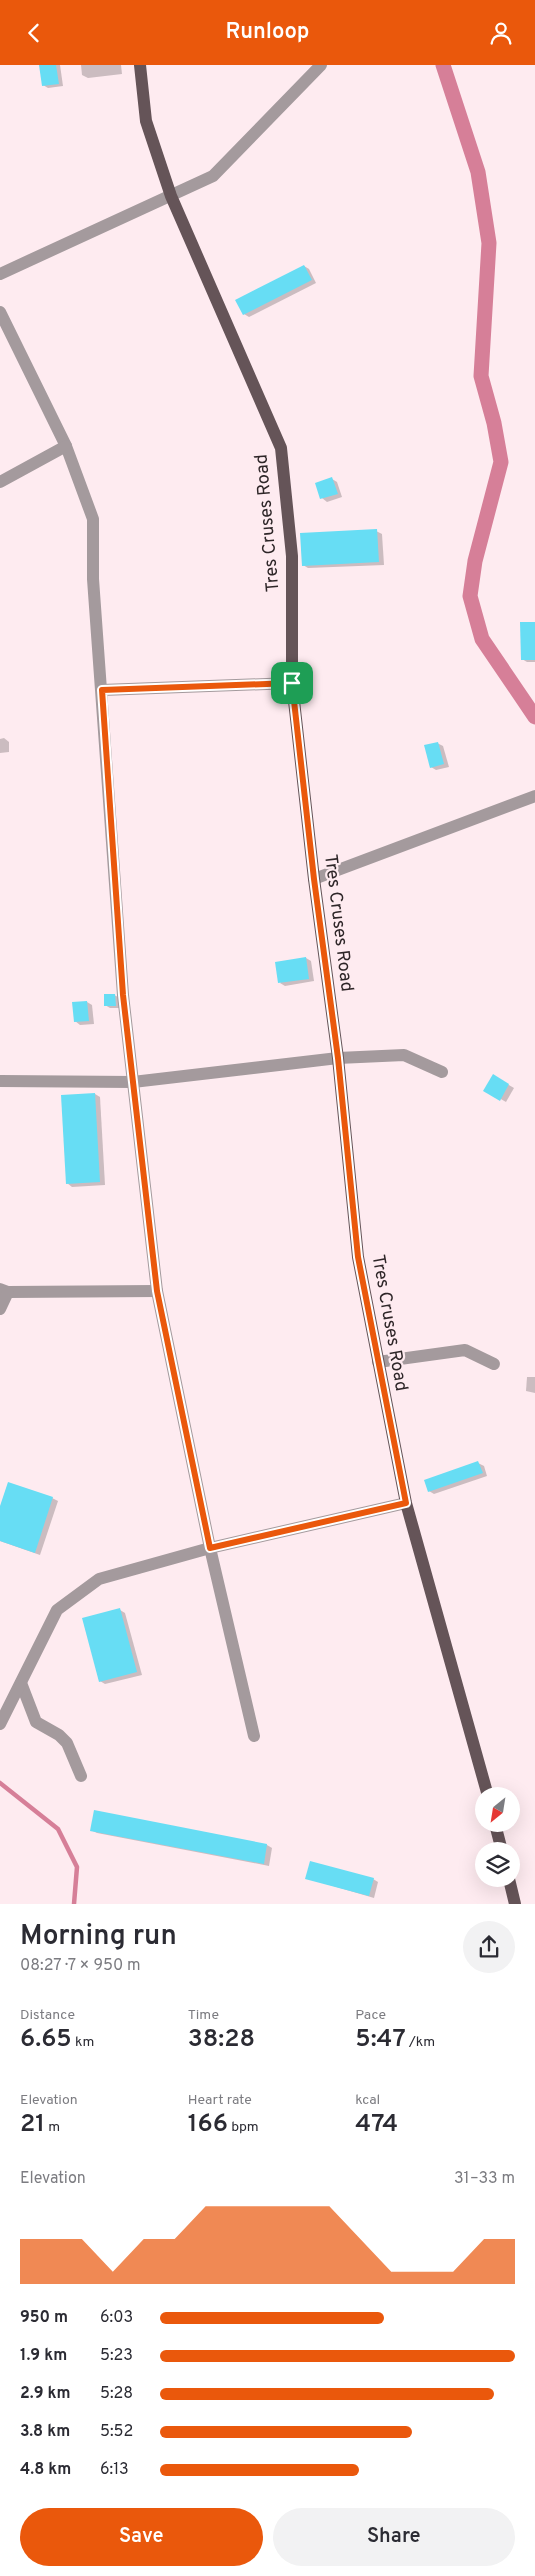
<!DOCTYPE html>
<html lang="en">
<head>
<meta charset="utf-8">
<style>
	body { margin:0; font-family:Overpass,sans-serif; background:#f2f2f3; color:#2b2b33; height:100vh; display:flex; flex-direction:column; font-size:19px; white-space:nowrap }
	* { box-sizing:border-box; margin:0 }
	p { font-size:16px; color:#7c7c81 }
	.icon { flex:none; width:28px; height:28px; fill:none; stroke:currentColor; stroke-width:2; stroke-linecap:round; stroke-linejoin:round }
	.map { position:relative; height:1839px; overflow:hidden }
	.side { display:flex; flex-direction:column; background:#fff; flex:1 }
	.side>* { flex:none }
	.needle { width:32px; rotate:210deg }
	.controls { position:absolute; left:475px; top:1722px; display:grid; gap:10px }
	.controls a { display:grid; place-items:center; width:45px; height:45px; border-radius:50%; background:#fff; box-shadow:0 5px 20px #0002; font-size:25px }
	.pin { position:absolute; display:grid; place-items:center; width:42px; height:42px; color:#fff; margin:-21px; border-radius:10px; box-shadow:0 2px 8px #0006 }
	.round { display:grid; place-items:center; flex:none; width:52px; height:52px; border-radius:26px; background:#f2f2f3 }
	.head { display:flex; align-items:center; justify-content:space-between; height:85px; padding:0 20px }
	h1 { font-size:28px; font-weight:600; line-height:38px }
	.stats { display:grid; grid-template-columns:repeat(3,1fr); gap:8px; height:85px; padding:5px 20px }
	.stats div { display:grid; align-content:center }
	.stats b { font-size:25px; font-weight:600 }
	.stats small { font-size:14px; font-weight:400 }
	.stats p { font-size:14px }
	.chart { height:140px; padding:10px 20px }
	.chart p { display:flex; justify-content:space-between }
	.chart svg { width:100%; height:90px; margin-top:5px; fill:#ea580c; opacity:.7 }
	.cta { display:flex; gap:10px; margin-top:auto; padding:10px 20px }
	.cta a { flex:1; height:58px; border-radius:30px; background:#ea580c; color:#fff; font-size:20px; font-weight:600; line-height:58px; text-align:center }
	.cta a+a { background:#f2f2f3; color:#2b2b33 }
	ul { padding:0 20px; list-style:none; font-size:16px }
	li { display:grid; grid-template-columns:80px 60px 1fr; align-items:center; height:38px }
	li i { height:12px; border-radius:6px; background:#ea580c }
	header { display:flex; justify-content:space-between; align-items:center; height:65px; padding:0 20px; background:#ea580c; color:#fff; font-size:22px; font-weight:600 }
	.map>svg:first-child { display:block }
	.shadow { fill:#0003 }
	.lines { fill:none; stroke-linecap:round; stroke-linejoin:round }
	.stream { stroke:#d67f98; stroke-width:4.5 }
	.canal { stroke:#d67f98; stroke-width:15 }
	.building { fill:#67ddf4 }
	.minor { stroke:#a49a9d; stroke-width:12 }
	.major { stroke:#655458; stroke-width:12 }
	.route-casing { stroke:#fff; stroke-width:10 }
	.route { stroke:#ea580c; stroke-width:6 }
	.labels { text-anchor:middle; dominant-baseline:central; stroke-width:4.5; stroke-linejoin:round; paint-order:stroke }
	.street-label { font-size:18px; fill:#2e2628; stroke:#feebf0 }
</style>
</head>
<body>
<header><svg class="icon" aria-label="back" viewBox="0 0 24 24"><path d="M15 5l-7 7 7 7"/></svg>Runloop<svg class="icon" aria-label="person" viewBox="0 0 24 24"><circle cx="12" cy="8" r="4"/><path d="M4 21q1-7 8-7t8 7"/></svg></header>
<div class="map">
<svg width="535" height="1839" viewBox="0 0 535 1839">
	<rect width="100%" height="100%" fill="#feebf0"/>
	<g class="shadow">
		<polygon points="40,0 60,0 63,21 48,23 43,20"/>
		<polygon points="81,0 121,0 122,9 88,13 82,10"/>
		<polygon points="304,201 309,204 316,218 249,252 244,249"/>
		<polygon points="332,414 337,417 342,432 327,437 322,433"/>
		<polygon points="376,466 382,469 384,500 308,503 303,500"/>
		<polygon points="535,558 535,597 527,597 522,594"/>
		<polygon points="4,673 9,677 9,687 0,688 0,674"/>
		<polygon points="437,678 443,681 449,702 436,705 431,702"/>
		<polygon points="306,893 311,896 314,916 285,921 280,918"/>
		<polygon points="114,930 120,933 121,943 110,943 105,940"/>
		<polygon points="87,937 92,940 94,959 80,960 75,956"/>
		<polygon points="493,1011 514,1023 506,1037 485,1025"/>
		<polygon points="95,1029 100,1032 105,1120 72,1122 67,1118"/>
		<polygon points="527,1312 535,1312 535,1328 526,1326"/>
		<polygon points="478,1398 484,1401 487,1411 434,1429 429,1426"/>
		<polygon points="52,1433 58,1436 40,1490 0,1476 0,1445"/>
		<polygon points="120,1545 125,1548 142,1610 105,1619 100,1616"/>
		<polygon points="95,1747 267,1780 272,1783 269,1801 97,1768 91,1765"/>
		<polygon points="306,1813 373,1814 378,1817 374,1833"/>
	</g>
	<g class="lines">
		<polyline class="stream" points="0,1718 58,1764 77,1802 74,1839"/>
		<polyline class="canal" points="443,0 478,107 489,178 481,311 494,358 501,397 475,496 470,531 482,574 535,652"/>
	</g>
	<g class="building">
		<polygon points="39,0 56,0 59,19 42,21"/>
		<polygon points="304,200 312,215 243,250 235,235"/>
		<polygon points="332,412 338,429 320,434 315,418"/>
		<polygon points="377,464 379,497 302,501 300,468"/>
		<polygon points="520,557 535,557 535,595 521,595"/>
		<polygon points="438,677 444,699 430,703 424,680"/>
		<polygon points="306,892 309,914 278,918 275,897"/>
		<polygon points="104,929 115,929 116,941 104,941"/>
		<polygon points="87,936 89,956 74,957 72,937"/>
		<polygon points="493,1009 509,1019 500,1036 483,1026"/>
		<polygon points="95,1028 100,1117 66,1119 61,1030"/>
		<polygon points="478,1396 483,1408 428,1427 424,1415"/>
		<polygon points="8,1417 53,1432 35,1488 0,1476 0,1441"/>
		<polygon points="120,1543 137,1607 99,1617 82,1553"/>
		<polygon points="94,1745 267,1779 264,1799 90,1766"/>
		<polygon points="310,1796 374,1813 369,1831 305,1814"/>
	</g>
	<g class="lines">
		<g class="minor">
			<polyline points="0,209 213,111 321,0"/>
			<polyline points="0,247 66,381 93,454 93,514 123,930 157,1226 210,1483 254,1671"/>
			<polyline points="0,417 66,381"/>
			<polyline points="102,625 292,618"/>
			<polyline points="314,814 535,731"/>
			<polyline points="0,1016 133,1017 338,993 404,990 442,1007"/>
			<polyline points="0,1224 8,1227 157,1226"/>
			<polyline points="0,1244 8,1227"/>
			<polyline points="378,1297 465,1285 494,1299"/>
			<polyline points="21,1618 36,1657 59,1670 67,1678 81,1711"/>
			<polyline points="0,1659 57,1545 99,1514 210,1483 406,1438"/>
		</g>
		<g class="major">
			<polyline points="140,0 146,56 171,131 281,383 292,491 292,618 314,814 338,993 358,1192 406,1438 488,1731"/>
			<polyline points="495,1759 502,1786"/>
			<polyline points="509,1814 515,1839"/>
		</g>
	</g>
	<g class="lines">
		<g class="route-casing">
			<polygon id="route" points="292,618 314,814 338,993 358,1192 406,1438 210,1483 157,1226 123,930 102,625"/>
		</g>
		<use href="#route" class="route"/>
	</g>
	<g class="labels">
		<g class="street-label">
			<text transform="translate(268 458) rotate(-95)">Tres Cruses Road</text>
			<text transform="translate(338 858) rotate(83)">Tres Cruses Road</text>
			<text transform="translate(389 1258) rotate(80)">Tres Cruses Road</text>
		</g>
	</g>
</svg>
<div class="controls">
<a><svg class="needle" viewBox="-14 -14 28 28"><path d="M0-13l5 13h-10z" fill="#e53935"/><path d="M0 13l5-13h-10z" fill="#7c7c81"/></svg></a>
<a><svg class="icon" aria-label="layers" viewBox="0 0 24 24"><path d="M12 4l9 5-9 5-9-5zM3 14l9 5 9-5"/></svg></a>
</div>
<div class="pin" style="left:292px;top:618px;background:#1e9e55"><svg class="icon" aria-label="arrive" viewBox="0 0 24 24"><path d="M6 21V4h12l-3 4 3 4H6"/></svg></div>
</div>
<section class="side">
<div class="head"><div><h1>Morning run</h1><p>08:27 · 7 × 950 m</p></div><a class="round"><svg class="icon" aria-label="share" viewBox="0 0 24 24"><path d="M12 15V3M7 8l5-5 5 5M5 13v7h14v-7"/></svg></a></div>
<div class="stats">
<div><p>Distance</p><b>6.65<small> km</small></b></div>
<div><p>Time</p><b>38:28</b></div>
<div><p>Pace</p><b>5:47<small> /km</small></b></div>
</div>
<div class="stats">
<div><p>Elevation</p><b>21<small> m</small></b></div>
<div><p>Heart rate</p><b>166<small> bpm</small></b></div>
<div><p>kcal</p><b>474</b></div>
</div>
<div class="chart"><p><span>Elevation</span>31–33 m</p>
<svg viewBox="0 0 160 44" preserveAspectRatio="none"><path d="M0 44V22L10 22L20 22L30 38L40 22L50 22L60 6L70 6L80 6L90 6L100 6L110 22L120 38L130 38L140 38L150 22L160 22V44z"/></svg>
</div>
<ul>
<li><b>950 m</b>6:03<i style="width:63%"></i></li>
<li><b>1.9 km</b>5:23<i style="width:100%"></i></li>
<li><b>2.9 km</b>5:28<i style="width:94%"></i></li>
<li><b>3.8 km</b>5:52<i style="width:71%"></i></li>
<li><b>4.8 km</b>6:13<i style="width:56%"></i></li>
</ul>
<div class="cta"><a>Save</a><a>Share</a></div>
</section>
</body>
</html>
